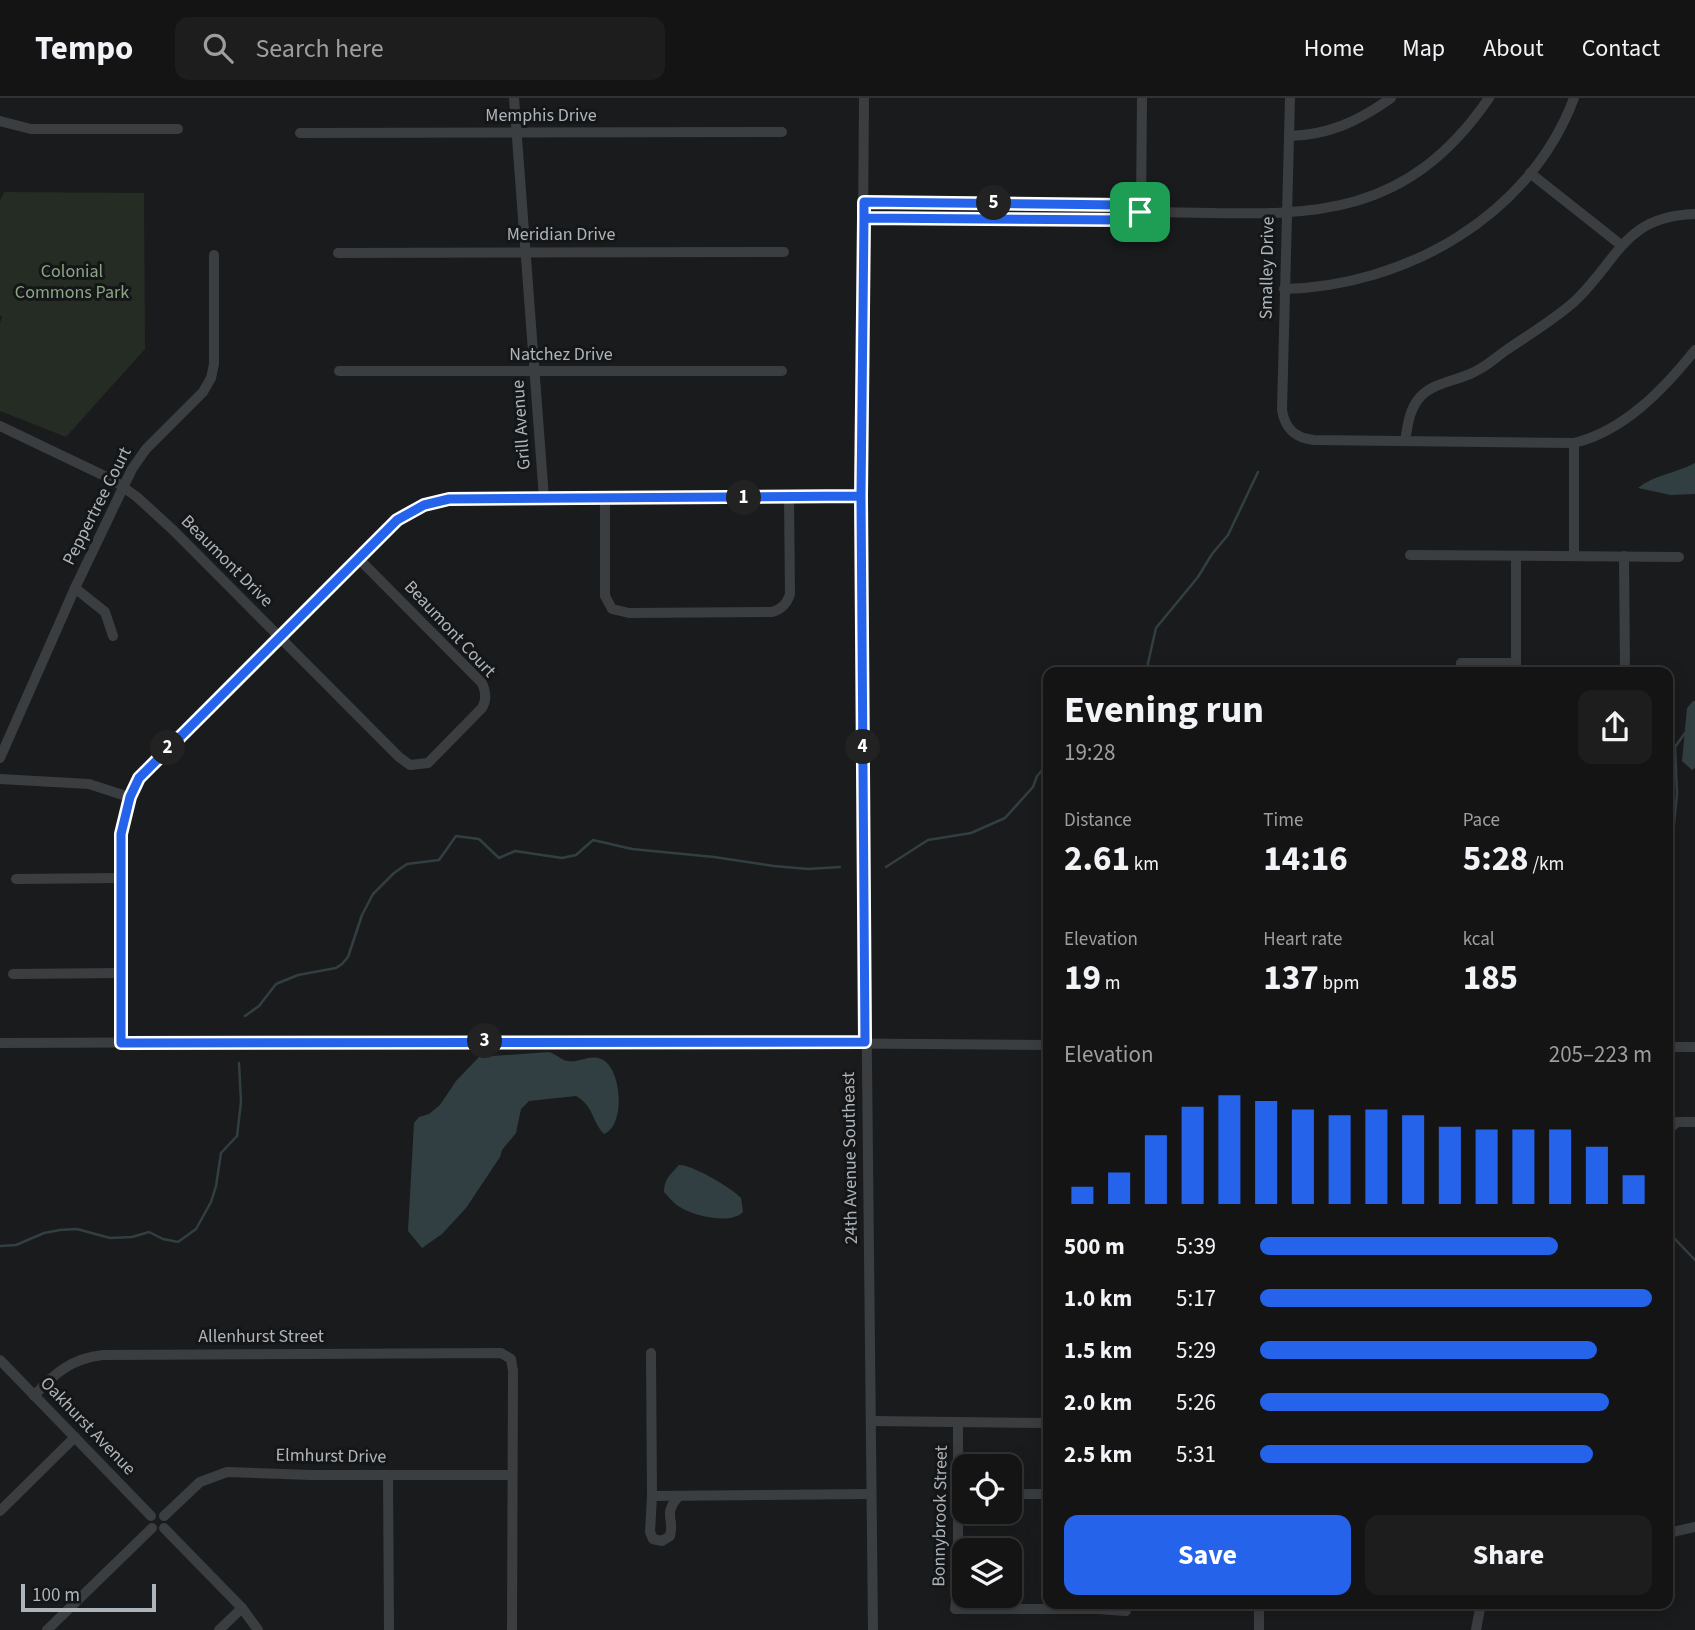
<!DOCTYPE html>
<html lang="en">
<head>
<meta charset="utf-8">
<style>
	body { margin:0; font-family:"Source Sans 3",sans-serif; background:#1d1d1e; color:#f1f3f6; height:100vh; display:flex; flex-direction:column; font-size:26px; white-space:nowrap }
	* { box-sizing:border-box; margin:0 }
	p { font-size:23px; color:#9d9ea0 }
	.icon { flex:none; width:38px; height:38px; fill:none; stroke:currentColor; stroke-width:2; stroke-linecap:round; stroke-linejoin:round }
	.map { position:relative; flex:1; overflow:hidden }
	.sheet { position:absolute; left:1043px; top:569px; width:630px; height:942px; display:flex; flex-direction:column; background:#141415; border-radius:14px; box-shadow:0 4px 18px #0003,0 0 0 2px #333334 }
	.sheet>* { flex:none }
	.tools { position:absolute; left:952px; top:1356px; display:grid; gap:14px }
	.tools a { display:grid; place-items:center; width:70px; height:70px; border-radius:14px; background:#141415; box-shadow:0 4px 18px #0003,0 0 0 2px #333334; font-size:35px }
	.scale { position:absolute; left:21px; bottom:18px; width:135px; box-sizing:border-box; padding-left:7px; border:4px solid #adb5bb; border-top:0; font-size:19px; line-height:24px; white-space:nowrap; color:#adb5bb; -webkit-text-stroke:5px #151617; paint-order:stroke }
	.pin { position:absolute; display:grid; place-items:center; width:60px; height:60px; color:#fff; margin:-30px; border-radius:14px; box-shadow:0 4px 10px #0006 }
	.km { position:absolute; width:35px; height:35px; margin:-18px; border-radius:50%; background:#222; color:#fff; font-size:19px; line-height:35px; text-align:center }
	.round { display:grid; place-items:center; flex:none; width:74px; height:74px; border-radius:14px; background:#1d1d1e }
	.summary { display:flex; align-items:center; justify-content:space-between; height:119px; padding:0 21px }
	h1 { font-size:38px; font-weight:700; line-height:52px }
	.figures { display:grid; grid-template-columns:repeat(3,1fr); gap:10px; height:119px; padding:7px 21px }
	.figures div { display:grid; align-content:center }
	.figures b { font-size:35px; font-weight:700 }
	.figures small { font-size:19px; font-weight:400 }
	.figures p { font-size:19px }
	.chart { height:196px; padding:14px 21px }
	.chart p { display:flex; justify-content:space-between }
	.chart svg { width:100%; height:126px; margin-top:7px; stroke:#2563eb; stroke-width:6 }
	.button { display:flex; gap:14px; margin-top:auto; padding:14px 21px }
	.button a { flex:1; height:80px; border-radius:14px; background:#2563eb; color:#fff; font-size:28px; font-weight:700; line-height:80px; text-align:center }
	.button a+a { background:#1d1d1e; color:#f1f3f6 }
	ul { padding:0 21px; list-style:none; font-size:23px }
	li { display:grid; grid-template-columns:112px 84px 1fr; align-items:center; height:52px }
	li i { height:18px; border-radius:9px; background:#2563eb }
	header { display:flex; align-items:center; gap:42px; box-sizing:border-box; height:98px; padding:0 35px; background:#141415; border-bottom:2px solid #333334 }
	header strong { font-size:33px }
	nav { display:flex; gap:38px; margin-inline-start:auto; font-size:24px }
	.search { width:490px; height:63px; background:#1d1d1e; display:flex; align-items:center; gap:18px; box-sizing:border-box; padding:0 24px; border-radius:14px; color:#9d9ea0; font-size:26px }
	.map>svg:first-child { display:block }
	.green { fill:#252c24 }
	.water { fill:#323f42 }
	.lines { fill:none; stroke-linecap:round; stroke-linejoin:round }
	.stream { stroke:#323f42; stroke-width:2.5 }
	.minor { stroke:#3b3e41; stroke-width:10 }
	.route-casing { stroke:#fff; stroke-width:14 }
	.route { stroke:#2563eb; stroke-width:9 }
	.labels { text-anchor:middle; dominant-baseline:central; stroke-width:6; stroke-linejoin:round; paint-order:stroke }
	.street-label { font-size:18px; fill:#adb5bb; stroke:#151617 }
	.park-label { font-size:18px; fill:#8ba585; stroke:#151617 }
</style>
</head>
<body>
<header>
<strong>Tempo</strong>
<div class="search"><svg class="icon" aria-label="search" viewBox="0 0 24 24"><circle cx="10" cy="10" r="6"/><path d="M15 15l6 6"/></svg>Search here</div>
<nav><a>Home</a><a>Map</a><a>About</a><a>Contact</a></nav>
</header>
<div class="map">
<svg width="1695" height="1532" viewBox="0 0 1695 1532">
	<rect width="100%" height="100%" fill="#1a1b1c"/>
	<polygon class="green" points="4,94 144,95 145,251 66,339 0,313 0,225 2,219 0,217 0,103"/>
	<g class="water">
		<path d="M1695,365V396L1671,397L1638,390C1654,377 1676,375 1695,365Z"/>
		<polygon points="1693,603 1695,603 1695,670 1692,672 1682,663 1687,610"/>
		<path d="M549,954C556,956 563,963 568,963C579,965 590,956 601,961C622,969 626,1028 604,1036C591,1022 594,1008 576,998L529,1003L521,1011L516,1035L502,1052L500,1059L466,1110L442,1136L422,1150L408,1133L414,1025L419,1019L429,1016L440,1007L456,983L479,959Z"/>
		<path d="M679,1067C691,1066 732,1090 741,1100L743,1114C731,1127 694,1118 680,1109C674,1106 669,1099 664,1094C664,1081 671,1076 679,1067Z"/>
	</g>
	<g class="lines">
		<g class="stream">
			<polyline points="1146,574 1156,530 1198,479 1212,456 1228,437 1258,374"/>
			<polyline points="1668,750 1673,736 1677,696 1675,649 1685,635"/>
			<polyline points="886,769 928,742 971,735 1005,720 1033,689 1037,678 1048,666"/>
			<polyline points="245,918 259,908 276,886 298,877 336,870 342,866 348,859 362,817 373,796 394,775 407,766 439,762 456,738 479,741 499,760 515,753 562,760 576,757 593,742 632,751 714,759 774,768 808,771 840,769"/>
			<polyline points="1668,1120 1673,1139 1695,1162"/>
			<polyline points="0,1148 16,1147 44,1135 60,1132 77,1131 110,1140 132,1139 149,1134 163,1141 178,1144 196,1131 211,1104 216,1088 221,1055 237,1038 241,1004 239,965"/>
		</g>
		<g class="minor">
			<polyline points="514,0 544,400"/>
			<path d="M864,0C864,133 861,267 861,400C862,778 869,1155 873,1532"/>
			<path d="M1290,0L1282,312C1285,331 1295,340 1314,342L1574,345C1624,333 1664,291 1695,252"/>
			<polyline points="0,23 31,31 178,31"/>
			<polyline points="300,35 782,34"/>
			<path d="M1289,38C1329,37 1359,23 1391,0"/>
			<polyline points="1530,75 1621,147"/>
			<path d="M864,104L1122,107L1141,114C1287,114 1395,137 1489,0"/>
			<polyline points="1141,114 1142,0"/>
			<polyline points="864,120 1121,122 1141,114"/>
			<polyline points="338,155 784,154"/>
			<path d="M1284,191C1406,188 1530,118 1574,0"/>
			<polyline points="339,273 782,273"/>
			<path d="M0,328L113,382L137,399L173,432L399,659L410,667L428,665L482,610C487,602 486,594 482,585L358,460"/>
			<path d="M1405,343C1408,326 1409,311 1421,298C1435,284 1457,283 1474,274C1486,269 1495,260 1505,253C1528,237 1554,222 1575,203C1619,161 1624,118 1695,116"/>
			<polyline points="1574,345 1574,458"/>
			<path d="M605,401V498L612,511L629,515L772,514C782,511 787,506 790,496L789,400"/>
			<polyline points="1410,457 1679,459"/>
			<polyline points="1624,458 1625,574"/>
			<polyline points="75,490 105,514 113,538"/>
			<polyline points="1461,574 1461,565 1516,565"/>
			<polyline points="1516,574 1516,458"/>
			<polyline points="0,660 75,490 132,371 146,351 203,294 211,280 214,266 214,157"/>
			<polyline points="0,681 89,686 129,699"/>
			<polyline points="16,781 121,780"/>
			<polyline points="13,876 122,875"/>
			<polyline points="0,945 529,943 1048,947"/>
			<polyline points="121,945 121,736 129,699 139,680 397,422 424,407 449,401 861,399"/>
			<polyline points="1668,949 1695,949"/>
			<polyline points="1668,1032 1677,1024 1695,1024"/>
			<path d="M651,1255L652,1398L650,1434L653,1441L662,1443L670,1438C675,1420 662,1417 679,1398"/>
			<polyline points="0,1262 151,1418"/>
			<path d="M34,1298C54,1275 73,1260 103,1257L501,1255L511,1261L513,1273L512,1532"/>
			<polyline points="871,1323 1048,1325"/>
			<polyline points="958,1324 958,1488 955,1511 1098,1511 1126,1513 1125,1505"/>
			<polyline points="388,1377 389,1532"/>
			<polyline points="1010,1396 1048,1396"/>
			<polyline points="652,1398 871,1396"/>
			<polyline points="0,1413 75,1339"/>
			<polyline points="164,1418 200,1384 227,1374 311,1377 512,1377"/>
			<polyline points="164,1430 242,1510 258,1532"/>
			<polyline points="1668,1435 1695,1429"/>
			<polyline points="1259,1505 1259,1532"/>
			<polyline points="47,1532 152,1430"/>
			<polyline points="219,1532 242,1510"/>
			<polyline points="1476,1532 1481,1505"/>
		</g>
	</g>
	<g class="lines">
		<g class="route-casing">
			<polyline id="route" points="1140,114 1121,122 864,120 861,398 449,401 424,407 397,422 139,680 130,699 121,736 121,945 865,944 861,398 864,120 864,104 1122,107 1140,114"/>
		</g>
		<use href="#route" class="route"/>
	</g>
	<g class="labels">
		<g class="street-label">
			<text x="541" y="17">Memphis Drive</text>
			<text x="561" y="136">Meridian Drive</text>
			<text transform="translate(1267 170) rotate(-89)">Smalley Drive</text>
			<text x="561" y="256">Natchez Drive</text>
			<text transform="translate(521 327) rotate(-94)">Grill Avenue</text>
			<text transform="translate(97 408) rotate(-63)">Peppertree Court</text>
			<text transform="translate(227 463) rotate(45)">Beaumont Drive</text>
			<text transform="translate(450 531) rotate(47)">Beaumont Court</text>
			<text transform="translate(850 1060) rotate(-91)">24th Avenue Southeast</text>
			<text x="261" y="1238">Allenhurst Street</text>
			<text transform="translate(88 1328) rotate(46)">Oakhurst Avenue</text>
			<text transform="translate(331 1358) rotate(1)">Elmhurst Drive</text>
			<text transform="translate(940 1418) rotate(-89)">Bonnybrook Street</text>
		</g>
		<g class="park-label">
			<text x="72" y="173">Colonial<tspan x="72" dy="21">Commons Park</tspan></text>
		</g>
	</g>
</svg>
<div class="tools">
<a><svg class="icon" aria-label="locate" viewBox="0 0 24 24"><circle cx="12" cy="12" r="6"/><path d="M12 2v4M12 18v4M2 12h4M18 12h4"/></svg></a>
<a><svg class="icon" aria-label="layers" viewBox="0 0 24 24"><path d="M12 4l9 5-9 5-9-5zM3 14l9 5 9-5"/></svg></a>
</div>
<div class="scale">100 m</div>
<div class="pin" style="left:1140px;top:114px;background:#1e9e55"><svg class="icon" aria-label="arrive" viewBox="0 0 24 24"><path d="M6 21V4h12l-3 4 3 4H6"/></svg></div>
<b class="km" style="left:744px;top:400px">1</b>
<b class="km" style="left:168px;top:650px">2</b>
<b class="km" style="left:485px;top:943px">3</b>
<b class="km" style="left:863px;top:649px">4</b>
<b class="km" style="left:994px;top:105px">5</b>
<section class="sheet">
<div class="summary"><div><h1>Evening run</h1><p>19:28</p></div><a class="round"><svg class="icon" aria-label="share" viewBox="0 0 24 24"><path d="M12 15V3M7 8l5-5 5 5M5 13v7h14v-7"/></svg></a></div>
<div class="figures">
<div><p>Distance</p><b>2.61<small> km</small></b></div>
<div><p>Time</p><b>14:16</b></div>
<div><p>Pace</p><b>5:28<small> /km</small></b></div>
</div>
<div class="figures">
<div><p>Elevation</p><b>19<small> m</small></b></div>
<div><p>Heart rate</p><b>137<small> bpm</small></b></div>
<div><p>kcal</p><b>185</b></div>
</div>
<div class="chart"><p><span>Elevation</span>205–223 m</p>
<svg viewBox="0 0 160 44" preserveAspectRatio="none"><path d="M5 44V38M15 44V33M25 44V20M35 44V10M45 44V6M55 44V8M65 44V11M75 44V13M85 44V11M95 44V13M105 44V17M115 44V18M125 44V18M135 44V18M145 44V24M155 44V34"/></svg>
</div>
<ul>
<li><b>500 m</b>5:39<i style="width:76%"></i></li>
<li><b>1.0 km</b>5:17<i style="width:100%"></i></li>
<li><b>1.5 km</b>5:29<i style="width:86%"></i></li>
<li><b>2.0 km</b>5:26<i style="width:89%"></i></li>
<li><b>2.5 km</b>5:31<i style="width:85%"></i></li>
</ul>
<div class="button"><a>Save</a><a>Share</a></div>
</section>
</div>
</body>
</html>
